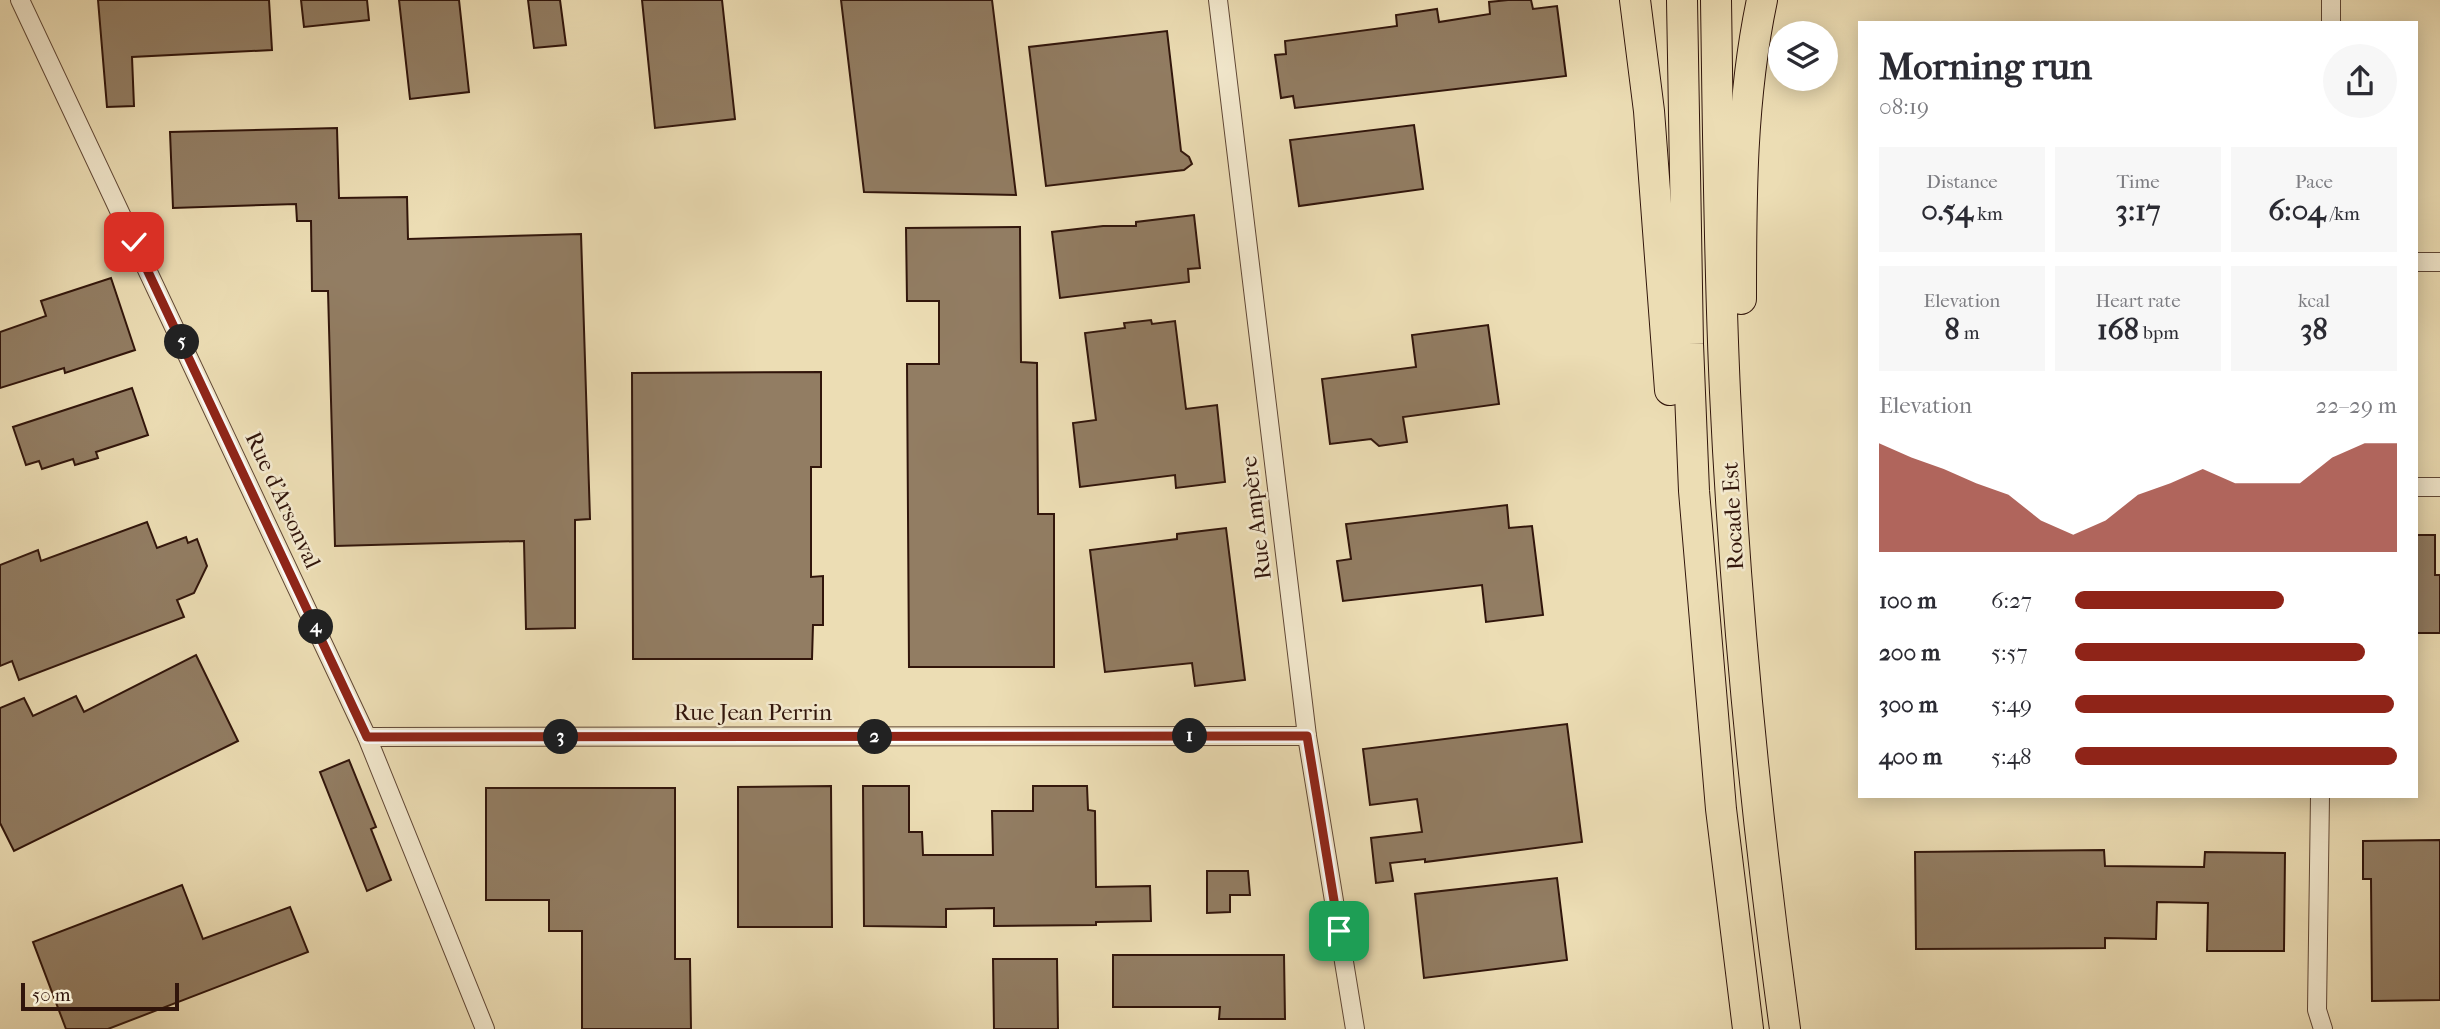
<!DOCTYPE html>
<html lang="en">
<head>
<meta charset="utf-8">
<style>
	body { margin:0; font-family:"IM FELL French Canon",serif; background:#f7f7f7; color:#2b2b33; height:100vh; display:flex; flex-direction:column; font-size:26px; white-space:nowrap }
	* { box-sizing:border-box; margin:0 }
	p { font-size:23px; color:#7c7c81 }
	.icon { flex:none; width:38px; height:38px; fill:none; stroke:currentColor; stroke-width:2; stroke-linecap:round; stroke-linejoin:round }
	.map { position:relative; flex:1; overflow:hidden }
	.drawer { position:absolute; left:1858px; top:21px; width:560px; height:777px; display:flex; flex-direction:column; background:#fff; border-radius:0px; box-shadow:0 4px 18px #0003 }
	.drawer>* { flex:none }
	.buttons { position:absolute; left:1768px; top:21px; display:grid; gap:14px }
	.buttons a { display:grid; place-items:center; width:70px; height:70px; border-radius:50%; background:#fff; box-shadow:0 4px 18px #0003; font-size:35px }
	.scale { position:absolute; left:21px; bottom:18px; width:158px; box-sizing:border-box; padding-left:7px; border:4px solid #31150b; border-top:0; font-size:19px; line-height:24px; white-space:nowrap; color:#31150b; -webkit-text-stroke:5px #f3e9ce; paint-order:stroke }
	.pin { position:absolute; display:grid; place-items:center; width:60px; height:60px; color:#fff; margin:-30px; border-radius:14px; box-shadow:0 4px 10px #0006 }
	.km { position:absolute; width:35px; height:35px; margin:-18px; border-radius:50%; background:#222; color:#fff; font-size:19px; line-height:35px; text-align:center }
	.round { display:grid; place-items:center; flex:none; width:74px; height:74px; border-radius:37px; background:#f7f7f7 }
	.summary { display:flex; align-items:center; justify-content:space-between; height:119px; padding:0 21px }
	h1 { font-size:38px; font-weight:800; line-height:52px }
	.figures { display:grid; grid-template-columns:repeat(3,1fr); gap:10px; height:119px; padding:7px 21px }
	.figures div { display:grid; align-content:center; border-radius:0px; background:#f7f7f7; text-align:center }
	.figures b { font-size:30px; font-weight:800 }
	.figures small { font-size:19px; font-weight:400 }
	.figures p { font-size:19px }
	.chart { height:196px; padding:14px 21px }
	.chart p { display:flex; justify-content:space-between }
	.chart svg { width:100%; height:126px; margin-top:7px; fill:#8f2418; opacity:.7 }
	ul { padding:0 21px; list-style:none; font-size:23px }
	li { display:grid; grid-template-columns:112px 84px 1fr; align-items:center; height:52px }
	li i { height:18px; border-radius:9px; background:#8f2418 }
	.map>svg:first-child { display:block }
	.building { fill:#927d63; stroke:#31150b; stroke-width:2 }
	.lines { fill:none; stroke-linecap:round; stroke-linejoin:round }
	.minor-casing { stroke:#604735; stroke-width:20 }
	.trunk-casing { stroke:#31150b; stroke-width:32 }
	.minor { stroke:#f3e9ce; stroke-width:18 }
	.trunk { stroke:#ecddb4; stroke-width:30 }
	.route-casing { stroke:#fff; stroke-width:14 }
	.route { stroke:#8f2418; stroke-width:9 }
	.labels { text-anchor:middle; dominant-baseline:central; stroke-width:5; stroke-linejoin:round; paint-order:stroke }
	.street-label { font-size:23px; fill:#31150b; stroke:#f3e9ce }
</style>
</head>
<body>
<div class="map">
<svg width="2440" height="1029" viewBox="0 0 2440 1029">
	<rect width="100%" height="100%" fill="#ecddb4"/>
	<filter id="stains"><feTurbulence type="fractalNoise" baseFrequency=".00286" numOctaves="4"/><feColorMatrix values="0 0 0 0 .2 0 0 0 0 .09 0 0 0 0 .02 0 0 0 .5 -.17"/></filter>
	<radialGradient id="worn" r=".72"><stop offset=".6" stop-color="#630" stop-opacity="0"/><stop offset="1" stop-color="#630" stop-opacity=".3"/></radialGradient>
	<g class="building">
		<polygon points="98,0 269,0 272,50 132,57 134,106 107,107"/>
		<polygon points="301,0 367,0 369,20 304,27"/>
		<polygon points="399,0 459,0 469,92 410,99"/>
		<polygon points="528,0 560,0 566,45 534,48"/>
		<polygon points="642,0 722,0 735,119 655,128"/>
		<polygon points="841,0 992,0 1016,195 864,192"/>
		<polygon points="1508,0 1531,0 1533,9 1557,6 1566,76 1295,108 1293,96 1281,98 1275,55 1286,54 1285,41 1397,26 1396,15 1437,9 1439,22 1490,14 1489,2"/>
		<polygon points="1167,31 1181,151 1189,157 1192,164 1184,170 1046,186 1029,47"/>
		<polygon points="1414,125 1423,189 1299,206 1290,140"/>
		<polygon points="337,128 339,198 407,197 408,239 581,234 590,519 575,520 575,628 526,629 524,541 335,546 328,291 312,291 311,221 297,221 296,204 173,208 170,132"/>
		<polygon points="1194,215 1200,268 1188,269 1189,282 1060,298 1052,232 1103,226 1136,226 1136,222"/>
		<polygon points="1020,227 1021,362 1037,363 1038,514 1054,514 1054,667 909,667 907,364 939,364 939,301 907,301 906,228"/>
		<polygon points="111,278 135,350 65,373 64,368 0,388 0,332 46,316 41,301"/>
		<polygon points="1151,320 1152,324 1175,321 1186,409 1217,405 1225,482 1176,488 1175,475 1080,487 1073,423 1096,420 1085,333 1125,328 1124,323"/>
		<polygon points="1488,325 1499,404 1403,417 1407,442 1379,446 1371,439 1330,444 1322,379 1416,367 1412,335"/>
		<polygon points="821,372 821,467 811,467 811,577 823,576 823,625 813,625 812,659 633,659 632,373"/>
		<polygon points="132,388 148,435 96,452 98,458 75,465 73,459 42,469 39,461 26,465 13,427"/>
		<polygon points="1507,505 1509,528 1532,526 1543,615 1486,622 1482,585 1343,601 1337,561 1351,559 1346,524"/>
		<polygon points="147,522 157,548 186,537 188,543 197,539 207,566 194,593 177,600 184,617 19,680 12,661 0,666 0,565 38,550 41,561"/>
		<polygon points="1226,528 1245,680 1195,686 1192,663 1105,672 1090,550 1177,539 1177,534"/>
		<polygon points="2417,535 2435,535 2435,575 2440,575 2440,633 2417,633"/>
		<polygon points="196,655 238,741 14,851 0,823 0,708 24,698 33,716 76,696 84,712"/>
		<polygon points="1567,724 1582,842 1425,862 1425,859 1390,863 1393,881 1376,883 1371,838 1422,832 1417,799 1370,805 1363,749"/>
		<polygon points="349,760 376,827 371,829 391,880 367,891 320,772"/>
		<polygon points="831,786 832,927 738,927 738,787"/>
		<polygon points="863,786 909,786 909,832 922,832 923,855 993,855 992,811 1033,811 1033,786 1087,786 1088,810 1095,811 1096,887 1150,886 1151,921 1096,922 1096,925 994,926 994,908 946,909 946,927 864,926"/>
		<polygon points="486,788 675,788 675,959 690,959 691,1029 582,1029 582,931 549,931 549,900 486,900"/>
		<polygon points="2440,840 2440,1000 2372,1001 2371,879 2363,879 2363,841"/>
		<polygon points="2104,850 2105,866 2204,867 2205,852 2285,853 2284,951 2207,951 2208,903 2157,902 2156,939 2105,938 2105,948 1916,949 1915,852"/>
		<polygon points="1207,871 1248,871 1250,895 1230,895 1230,912 1207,913"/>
		<polygon points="1557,878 1567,960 1424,978 1415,894"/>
		<polygon points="182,885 203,939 290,907 308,952 108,1029 66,1029 33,942"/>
		<polygon points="1113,955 1284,955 1285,1019 1219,1019 1220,1007 1113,1007"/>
		<polygon points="993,959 1057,959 1058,1029 994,1029"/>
	</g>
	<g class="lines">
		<g class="minor-casing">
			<g id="minor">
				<polyline points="20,0 367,737 485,1029"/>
				<polyline points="1218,0 1307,736 1355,1029"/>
				<polyline points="2331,23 2331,0"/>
				<polyline points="2417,262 2440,262"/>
				<polyline points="2417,487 2440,487"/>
				<polyline points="367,737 1307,736"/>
				<polyline points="2320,796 2317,1010 2323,1029"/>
			</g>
		</g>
		<g class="trunk-casing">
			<g id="trunk">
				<polyline points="1635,0 1649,111 1670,390"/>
				<polyline points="1682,0 1688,344 1694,491 1721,809 1748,1029"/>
				<path d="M1716,0C1718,131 1719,261 1725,392C1735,605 1756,818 1785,1029"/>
				<path d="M1741,299C1741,197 1741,100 1762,0"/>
			</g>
		</g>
		<use href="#minor" class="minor"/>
		<use href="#trunk" class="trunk"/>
	</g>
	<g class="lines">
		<g class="route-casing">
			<polyline id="route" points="134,242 367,737 1307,736 1339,931"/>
		</g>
		<use href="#route" class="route"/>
	</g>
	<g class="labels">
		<g class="street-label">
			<text transform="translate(283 500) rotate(65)">Rue d'Arsonval</text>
			<text transform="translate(1733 516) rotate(-93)">Rocade Est</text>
			<text transform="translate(1256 518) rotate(-97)">Rue Ampère</text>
			<text x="753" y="712">Rue Jean Perrin</text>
		</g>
	</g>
	<rect width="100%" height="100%" filter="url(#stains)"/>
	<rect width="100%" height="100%" fill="url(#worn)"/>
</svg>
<div class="buttons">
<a><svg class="icon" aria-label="layers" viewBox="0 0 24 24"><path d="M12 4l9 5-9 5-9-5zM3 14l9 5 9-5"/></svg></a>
</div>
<div class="scale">50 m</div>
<div class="pin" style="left:1339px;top:931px;background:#1e9e55"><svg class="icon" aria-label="arrive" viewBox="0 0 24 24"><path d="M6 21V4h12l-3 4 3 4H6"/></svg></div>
<div class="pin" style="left:134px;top:242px;background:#d93025"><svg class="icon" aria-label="check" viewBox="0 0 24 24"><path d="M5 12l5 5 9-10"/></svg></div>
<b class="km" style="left:1190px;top:736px">1</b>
<b class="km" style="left:875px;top:737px">2</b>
<b class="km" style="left:561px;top:737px">3</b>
<b class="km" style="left:316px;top:627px">4</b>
<b class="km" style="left:182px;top:342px">5</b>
<section class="drawer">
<div class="summary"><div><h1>Morning run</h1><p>08:19</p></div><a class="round"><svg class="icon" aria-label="share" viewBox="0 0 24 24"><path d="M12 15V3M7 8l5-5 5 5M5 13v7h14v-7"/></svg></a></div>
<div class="figures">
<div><p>Distance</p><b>0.54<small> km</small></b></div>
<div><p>Time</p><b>3:17</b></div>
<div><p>Pace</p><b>6:04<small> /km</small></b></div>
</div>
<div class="figures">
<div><p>Elevation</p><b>8<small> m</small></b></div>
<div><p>Heart rate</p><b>168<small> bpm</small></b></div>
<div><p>kcal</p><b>38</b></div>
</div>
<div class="chart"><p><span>Elevation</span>22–29 m</p>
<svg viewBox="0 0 160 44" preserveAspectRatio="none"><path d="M0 44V6L10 11L20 15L30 20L40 24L50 33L60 38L70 33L80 24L90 20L100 15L110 20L120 20L130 20L140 11L150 6L160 6V44z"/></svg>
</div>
<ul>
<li><b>100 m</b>6:27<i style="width:65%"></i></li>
<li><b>200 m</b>5:57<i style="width:90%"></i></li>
<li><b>300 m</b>5:49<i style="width:99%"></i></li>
<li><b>400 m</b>5:48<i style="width:100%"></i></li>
</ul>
</section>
</div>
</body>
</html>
